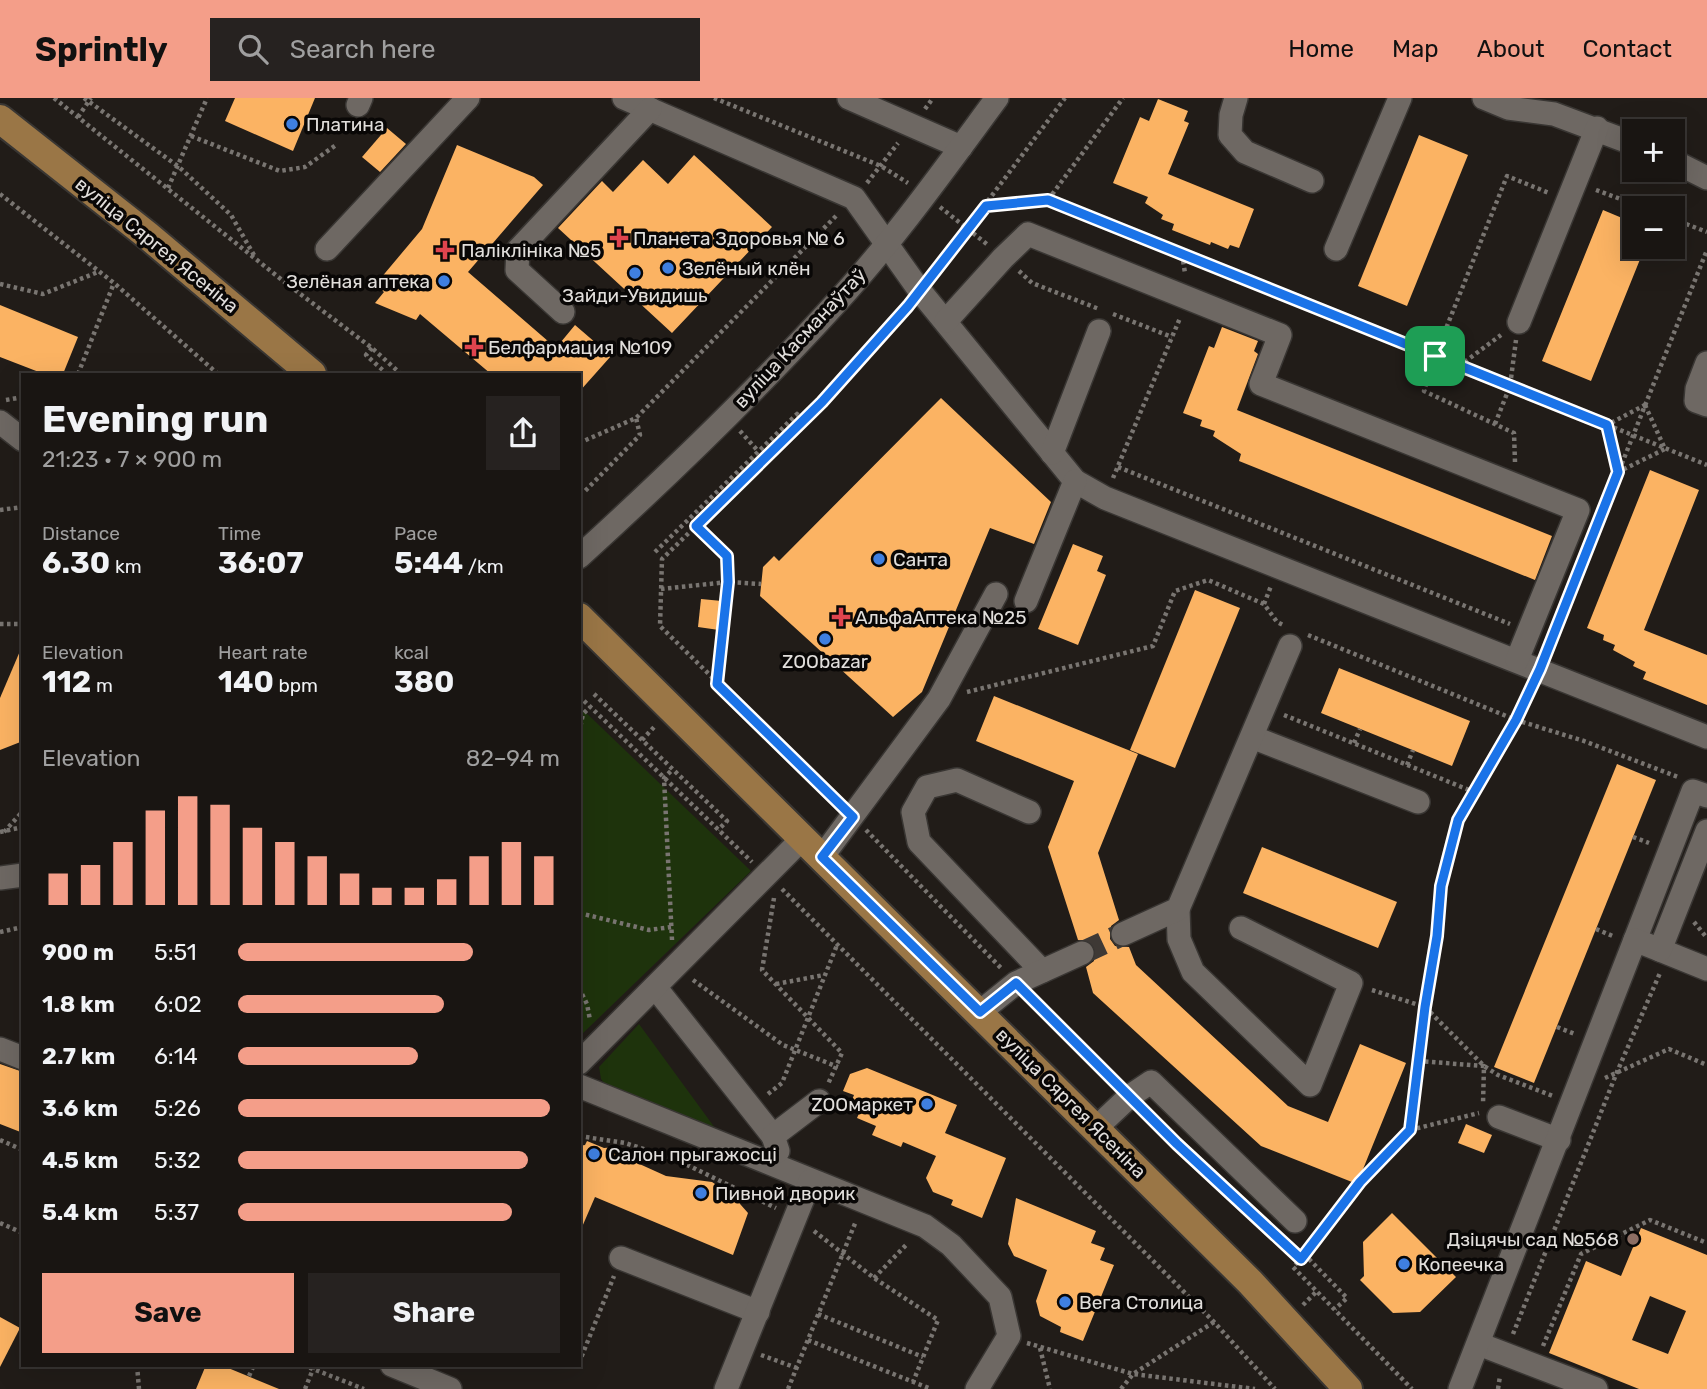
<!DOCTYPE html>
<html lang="en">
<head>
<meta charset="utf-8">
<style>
	body { margin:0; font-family:Rubik,sans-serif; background:#262220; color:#f1f3f6; height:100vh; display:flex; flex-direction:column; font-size:26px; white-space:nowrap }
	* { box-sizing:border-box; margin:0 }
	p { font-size:23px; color:#9f9f9f }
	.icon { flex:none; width:38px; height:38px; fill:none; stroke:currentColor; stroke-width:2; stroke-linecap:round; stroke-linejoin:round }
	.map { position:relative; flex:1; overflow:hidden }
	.drawer { position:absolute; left:21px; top:275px; width:560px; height:994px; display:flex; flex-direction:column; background:#191512; border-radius:0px; box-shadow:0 7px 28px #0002,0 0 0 2px #373432 }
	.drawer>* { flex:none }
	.tools { position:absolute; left:1622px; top:21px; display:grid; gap:14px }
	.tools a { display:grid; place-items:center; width:63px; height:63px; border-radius:0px; background:#191512; box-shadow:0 7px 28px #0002,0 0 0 2px #373432; font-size:35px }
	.pin { position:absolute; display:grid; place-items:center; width:60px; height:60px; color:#fff; margin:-30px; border-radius:14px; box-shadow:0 4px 10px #0006 }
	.round { display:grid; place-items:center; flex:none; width:74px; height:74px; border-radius:0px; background:#262220 }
	.headline { display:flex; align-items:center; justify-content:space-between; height:119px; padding:0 21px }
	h1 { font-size:38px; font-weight:700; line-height:52px }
	.figures { display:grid; grid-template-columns:repeat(3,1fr); gap:10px; height:119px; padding:7px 21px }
	.figures div { display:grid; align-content:center }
	.figures b { font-size:30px; font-weight:700 }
	.figures small { font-size:19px; font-weight:400 }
	.figures p { font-size:19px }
	.chart { height:196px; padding:14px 21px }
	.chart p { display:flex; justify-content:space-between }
	.chart svg { width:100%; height:126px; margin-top:7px; stroke:#f49e89; stroke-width:6 }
	.primary-button { display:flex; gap:14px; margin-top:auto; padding:14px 21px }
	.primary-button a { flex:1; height:80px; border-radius:0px; background:#f49e89; color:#111; font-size:28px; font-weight:700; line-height:80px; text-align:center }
	.primary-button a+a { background:#262220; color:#f1f3f6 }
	ul { padding:0 21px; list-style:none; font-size:23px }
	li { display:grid; grid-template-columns:112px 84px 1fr; align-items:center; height:52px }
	li i { height:18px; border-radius:9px; background:#f49e89 }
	header { display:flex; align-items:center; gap:42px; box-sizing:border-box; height:98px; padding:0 35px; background:#f49e89; color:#111 }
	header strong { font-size:33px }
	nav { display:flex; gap:38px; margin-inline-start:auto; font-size:24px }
	.search { width:490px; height:63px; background:#262220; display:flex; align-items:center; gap:18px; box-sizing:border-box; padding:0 24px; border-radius:0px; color:#9f9f9f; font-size:26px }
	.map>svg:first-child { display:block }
	.green { fill:#1e330c }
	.building { fill:#fbb363; fill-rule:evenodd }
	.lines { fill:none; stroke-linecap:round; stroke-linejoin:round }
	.minor-tunnel { stroke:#3e3935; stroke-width:23; stroke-dasharray:23 11; stroke-linecap:butt }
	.minor-casing { stroke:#393633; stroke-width:26 }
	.major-casing { stroke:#393633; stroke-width:32 }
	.path { stroke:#797571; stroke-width:4.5; stroke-dasharray:3.5 3.5; stroke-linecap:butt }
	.minor { stroke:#6e6863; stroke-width:23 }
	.major { stroke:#9a7646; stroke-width:28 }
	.route-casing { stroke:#fff; stroke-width:14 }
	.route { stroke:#1a73e8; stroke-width:9 }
	.shop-dot { fill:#3f7fe0; stroke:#090706; stroke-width:2.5 }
	.health-dot { fill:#e0444e; stroke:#090706; stroke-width:2.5 }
	.education-dot { fill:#8d6e63; stroke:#090706; stroke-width:2.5 }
	.labels { text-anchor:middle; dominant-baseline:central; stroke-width:7; stroke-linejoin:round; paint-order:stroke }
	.poi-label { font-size:19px; fill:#e1dedb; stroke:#090706; text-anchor:start }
	.street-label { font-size:19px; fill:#e1dedb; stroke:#090706 }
</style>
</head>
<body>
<header>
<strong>Sprintly</strong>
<div class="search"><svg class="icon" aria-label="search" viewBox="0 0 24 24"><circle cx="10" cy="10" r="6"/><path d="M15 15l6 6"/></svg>Search here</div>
<nav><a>Home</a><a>Map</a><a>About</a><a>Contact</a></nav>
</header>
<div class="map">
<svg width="1707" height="1291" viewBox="0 0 1707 1291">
	<rect width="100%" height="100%" fill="#211c18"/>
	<g class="green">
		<polygon points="579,608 751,773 579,939"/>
		<polygon points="639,926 715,1030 607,989 601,981 599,969"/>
	</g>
	<g class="building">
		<polygon points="235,0 315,0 293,53 225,23"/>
		<polygon points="1158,1 1188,13 1184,23 1189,25 1168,76 1254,111 1239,150 1230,147 1228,151 1211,144 1210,147 1172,132 1174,126 1161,121 1163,117 1145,105 1148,99 1113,85 1140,19 1149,23"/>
		<polygon points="387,30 406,46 380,74 362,59"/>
		<polygon points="1419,37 1468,57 1407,208 1358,188"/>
		<polygon points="457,47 534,79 543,87 468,174 556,250 575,227 611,258 579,294 579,276 491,276 420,216 416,222 375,205 384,194 375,187 422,131"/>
		<polygon points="694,57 772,129 672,235 558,130 602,83 613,94 643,62 668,86"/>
		<polygon points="1603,112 1634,125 1634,149 1645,149 1591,283 1542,263"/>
		<polygon points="0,207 78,239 63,276 44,276 0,259"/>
		<polygon points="1222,229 1258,243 1254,253 1258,256 1237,312 1552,438 1535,482 1239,363 1241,356 1213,338 1215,333 1200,328 1202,322 1183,315 1209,248 1214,250"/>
		<polygon points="941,300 1051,404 1034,446 990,430 922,594 893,619 760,498 763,469 774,458 779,463"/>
		<polygon points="1650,372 1699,392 1644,532 1707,557 1707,607 1643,581 1646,574 1633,568 1635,564 1613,552 1615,547 1603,542 1604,537 1587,530"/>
		<polygon points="1073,446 1103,458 1097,473 1106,477 1078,547 1038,531"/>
		<polygon points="1195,492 1240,510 1175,670 1130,652"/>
		<polygon points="701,501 722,503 719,532 698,529"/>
		<polygon points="23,546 23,643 0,652 0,600"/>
		<polygon points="1339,570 1470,623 1452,668 1321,615"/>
		<polygon points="994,598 1138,656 1098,755 1119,822 1111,828 1110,841 1115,848 1129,849 1136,867 1288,1008 1328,1024 1360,946 1406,965 1357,1086 1261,1048 1093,895 1086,869 1094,863 1095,850 1090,843 1078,842 1048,749 1074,683 976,643"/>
		<polygon points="1617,666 1656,682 1534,985 1494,969"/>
		<polygon points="1262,749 1397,804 1378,850 1243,795"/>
		<polygon points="0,966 23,974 23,1035 0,1026"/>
		<polygon points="867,970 957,1007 945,1035 1006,1060 982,1120 951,1107 953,1102 933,1094 926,1080 936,1058 903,1044 901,1049 872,1037 876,1028 857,1020 861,1011 850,1007 854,997 843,993 850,976"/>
		<polygon points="1466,1026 1492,1037 1484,1055 1458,1045"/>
		<polygon points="587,1043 604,1050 616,1049 624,1059 666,1078 712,1084 733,1098 748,1115 733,1157 595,1099 579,1136 579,1048 585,1047"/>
		<polygon points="1016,1100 1096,1133 1091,1145 1105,1150 1100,1162 1114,1167 1083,1243 1060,1234 1061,1229 1040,1218 1036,1203 1047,1172 1014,1158 1008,1146"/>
		<polygon points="1392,1115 1456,1179 1420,1214 1393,1215 1360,1182 1364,1178 1363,1144"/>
		<path d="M1641,1130L1707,1157V1291H1639L1549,1255L1586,1163L1621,1178ZM1650,1198L1686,1213L1668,1256L1632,1242Z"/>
		<polygon points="0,1219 20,1230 0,1269"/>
		<polygon points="206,1267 221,1267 279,1291 196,1291"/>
	</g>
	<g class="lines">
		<polyline class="minor-tunnel" points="1082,855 1123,836"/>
		<g class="minor-casing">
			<g id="minor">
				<polyline points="624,0 854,100 920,193 1075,383 1105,400 1707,639"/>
				<polyline points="849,0 961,49"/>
				<polyline points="1236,0 1231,17 1230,37 1245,54 1312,83"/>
				<polyline points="1484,0 1508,10 1554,16 1634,46"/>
				<polyline points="358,7 361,0"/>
				<polyline points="1673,63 1707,80"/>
				<polyline points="327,151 468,0"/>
				<polyline points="1336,151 1400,0"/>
				<polyline points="563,214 517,172 518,152 650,11"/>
				<polyline points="946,223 1003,160 1028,136 1280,237 1261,286 1578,412 1517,562"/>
				<polyline points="1519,224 1597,30"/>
				<polyline points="1707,265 1697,291 1696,303 1707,307"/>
				<polyline points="0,324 23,342"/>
				<polyline points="1052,355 1099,233"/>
				<path d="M579,459C668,378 755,294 836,205C894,142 946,69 997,0"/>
				<polyline points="1026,503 1075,383"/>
				<polyline points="1252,639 1418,704"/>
				<polyline points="1029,714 957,682 927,689 913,714 919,744 1042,873"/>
				<polyline points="822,759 939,601 996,496"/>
				<polyline points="0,780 23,777"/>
				<polyline points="1178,811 1179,841 1193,874 1310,987 1351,885 1241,830"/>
				<polyline points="1123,836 1178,811 1290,548"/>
				<polyline points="1635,842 1693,693 1707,698"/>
				<polyline points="1660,852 1707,871"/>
				<polyline points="655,889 773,1038"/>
				<polyline points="980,914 1016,885 1082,855"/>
				<polyline points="0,951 23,960"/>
				<polyline points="579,965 803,740"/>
				<polyline points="579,988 925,1128 951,1147 1000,1199 1009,1238 977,1291"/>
				<polyline points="1499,1019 1559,1042"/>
				<polyline points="1095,1031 1130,998 1151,984 1295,1123"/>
				<polyline points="778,1053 773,1038 819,1003"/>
				<polyline points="621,1160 758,1214"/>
				<polyline points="1479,1246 1596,1291"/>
				<polyline points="392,1267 450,1291"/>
				<polyline points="726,1291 810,1083"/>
				<polyline points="1460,1291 1635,842 1660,852 1707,733"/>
			</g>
		</g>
		<g class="major-casing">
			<g id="major">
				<polyline points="0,21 147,137 312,276"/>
				<polyline points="579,519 1250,1184 1348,1291"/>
			</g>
		</g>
		<g class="path">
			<polyline points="54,0 287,186 372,250 401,276"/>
			<polyline points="84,0 179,69 231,117 255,159"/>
			<polyline points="714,0 881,68 908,85"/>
			<polyline points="925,11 933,0"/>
			<polyline points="78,19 91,0"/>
			<polyline points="191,38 280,73 305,69 336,47"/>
			<polyline points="867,85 898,45"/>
			<polyline points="168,90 207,0"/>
			<polyline points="1596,92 1645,110"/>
			<polyline points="0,96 114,185 218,276"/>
			<polyline points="1048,102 1123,0"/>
			<polyline points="986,108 1048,102 1707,367"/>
			<polyline points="940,109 988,147"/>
			<polyline points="1673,121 1707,134"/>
			<polyline points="1182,156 1185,175"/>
			<polyline points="1019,173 1032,185 1099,211"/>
			<polyline points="933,176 1065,0"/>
			<polyline points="0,186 43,196 98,174"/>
			<polyline points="1113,216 1172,239"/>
			<polyline points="372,250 366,257 387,276"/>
			<polyline points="1459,268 1501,237"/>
			<polyline points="78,276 114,185"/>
			<polyline points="6,302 23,299"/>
			<polygon points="1645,307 1665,351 1618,374 1607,327"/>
			<polyline points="1495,326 1510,288 1516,242"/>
			<polyline points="740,333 758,353"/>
			<polyline points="579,345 636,320 837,117"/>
			<polyline points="1515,364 1514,335 1424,293 1435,258 1507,78 1549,95"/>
			<polyline points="1118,369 1510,526"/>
			<polyline points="1113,380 1180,220"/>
			<polyline points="579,394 584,394 640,337 636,320"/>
			<polyline points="0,412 23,409"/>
			<polyline points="1601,418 1707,152"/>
			<polyline points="696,428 727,458 728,484 717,585"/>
			<polyline points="655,454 797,316 804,323"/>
			<polyline points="661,491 728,484 761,486"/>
			<polyline points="1264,506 1271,488"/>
			<polyline points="0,526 23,526"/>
			<polyline points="1308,537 1516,622 1584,643 1678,679"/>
			<polyline points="967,594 1153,548 1175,493 1208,482 1264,506 1277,524 1283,527"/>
			<polyline points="594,596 727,723 718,732"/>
			<polyline points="579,598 752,764"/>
			<polyline points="1284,617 1474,694"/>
			<polyline points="579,635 583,616 590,609"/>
			<polyline points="642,642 656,627"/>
			<polyline points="1354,645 1360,631"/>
			<polyline points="1407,667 1413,652"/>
			<polyline points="838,703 660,528 662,461 804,323 906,210"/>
			<polyline points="866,732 1002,871"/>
			<polyline points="0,734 23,729"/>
			<polyline points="4,734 23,713"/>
			<polyline points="1633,739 1649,745"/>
			<polyline points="782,791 1214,1224 1275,1291"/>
			<polyline points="774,800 762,872 842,955 828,986"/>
			<polyline points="579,815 649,832 671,829"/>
			<polyline points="1694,824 1707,840"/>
			<polyline points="1596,831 1615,839"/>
			<polyline points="0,834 23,829"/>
			<polyline points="672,842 664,680 673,671"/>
			<polyline points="693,882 783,947 838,969"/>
			<polyline points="776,886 824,877"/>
			<polyline points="579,890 587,906 590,922"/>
			<polyline points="1372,892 1425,909 1484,968 1498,977 1553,998"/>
			<polyline points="1033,902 1116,984"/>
			<polyline points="1557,929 1575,936"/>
			<polyline points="1418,963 1484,968 1483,1006"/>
			<polyline points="1605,980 1669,951 1707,967"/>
			<polyline points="768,996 782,985 837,847"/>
			<polyline points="1144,1013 1224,1089"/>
			<polyline points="1410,1032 1479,1015"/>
			<polyline points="579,1038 625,1045 675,1061 776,1110"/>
			<polyline points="0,1042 23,1052"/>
			<polyline points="0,1125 23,1135"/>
			<polyline points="814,1133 874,1180 938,1222 913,1284"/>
			<polyline points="1279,1140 1301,1161 1293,1169 1412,1291"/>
			<polyline points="1305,1157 1360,1084 1410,1032 1425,909 1437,837 1441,788 1458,722 1531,591"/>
			<polyline points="1304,1158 1305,1157 1347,1200 1335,1211"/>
			<polyline points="874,1180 908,1145"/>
			<polyline points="1303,1207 1317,1193"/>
			<polyline points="818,1216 923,1259"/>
			<polyline points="1513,1236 1617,974 1660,875"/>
			<polyline points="808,1242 931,1291"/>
			<polyline points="1027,1245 1133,1276 1255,1291"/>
			<polyline points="1543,1248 1581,1156 1650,1122 1707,1145"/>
			<polyline points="1040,1250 1050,1291"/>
			<polyline points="761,1257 797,1270"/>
			<polyline points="579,1265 614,1178"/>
			<polyline points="137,1267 139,1291"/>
			<polyline points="303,1267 364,1291"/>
			<polyline points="249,1278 254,1267"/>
			<polyline points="305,1291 313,1271"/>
			<polyline points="788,1291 856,1123"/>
			<polyline points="1121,1291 1133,1276 1214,1224"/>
			<polyline points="1498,1291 1500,1278"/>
		</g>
		<use href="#minor" class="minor"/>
		<use href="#major" class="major"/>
	</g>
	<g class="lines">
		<g class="route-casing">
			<polygon id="route" points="1048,102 1607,327 1618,374 1540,571 1516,622 1458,722 1441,788 1437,838 1425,909 1410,1032 1360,1084 1301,1161 1177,1046 1016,885 980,914 822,759 853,719 717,586 728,484 727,458 696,428 822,304 908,208 986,108"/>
		</g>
		<use href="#route" class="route"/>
	</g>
	<g class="shop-dot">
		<circle cx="292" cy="26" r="7"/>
		<circle cx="668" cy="170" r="7"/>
		<circle cx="635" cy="175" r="7"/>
		<circle cx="444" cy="183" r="7"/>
		<circle cx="879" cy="461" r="7"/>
		<circle cx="825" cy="541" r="7"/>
		<circle cx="927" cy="1006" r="7"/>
		<circle cx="594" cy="1056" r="7"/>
		<circle cx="701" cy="1095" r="7"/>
		<circle cx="1404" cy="1166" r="7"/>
		<circle cx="1065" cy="1204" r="7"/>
	</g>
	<g class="health-dot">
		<path d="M615.5 129.5h7v7h7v7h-7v7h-7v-7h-7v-7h7z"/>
		<path d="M441.5 141.5h7v7h7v7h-7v7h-7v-7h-7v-7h7z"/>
		<path d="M470.5 238.5h7v7h7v7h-7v7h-7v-7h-7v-7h7z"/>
		<path d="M837.5 508.5h7v7h7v7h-7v7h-7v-7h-7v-7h7z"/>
	</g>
	<circle class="education-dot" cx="1633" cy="1141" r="7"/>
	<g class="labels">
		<g class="poi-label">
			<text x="306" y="26">Платина</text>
			<text x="633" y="140">Планета Здоровья № 6</text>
			<text x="461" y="152">Паліклініка №5</text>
			<text x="682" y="170">Зелёный клён</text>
			<text x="430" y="183" text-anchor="end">Зелёная аптека</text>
			<text x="635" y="197" text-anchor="middle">Зайди-Увидишь</text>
			<text x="488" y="249">Белфармация №109</text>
			<text x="893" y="461">Санта</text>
			<text x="855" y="519">АльфаАптека №25</text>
			<text x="825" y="563" text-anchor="middle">ZOObazar</text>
			<text x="913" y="1006" text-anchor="end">ZOOмаркет</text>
			<text x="608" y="1056">Салон прыгажосці</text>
			<text x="715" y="1095">Пивной дворик</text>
			<text x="1619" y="1141" text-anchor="end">Дзіцячы сад №568</text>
			<text x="1418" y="1166">Копеечка</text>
			<text x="1079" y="1204">Вега Столица</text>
		</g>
		<g class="street-label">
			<text transform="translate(157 147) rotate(39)">вуліца Сяргея Ясеніна</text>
			<text transform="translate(800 240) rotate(-47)">вуліца Касманаўтаў</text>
			<text transform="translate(1071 1005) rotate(45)">вуліца Сяргея Ясеніна</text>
		</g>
	</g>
</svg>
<div class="tools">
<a>+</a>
<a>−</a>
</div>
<div class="pin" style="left:1435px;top:258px;background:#1e9e55"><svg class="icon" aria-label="arrive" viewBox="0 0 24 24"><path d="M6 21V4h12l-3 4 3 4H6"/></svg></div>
<section class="drawer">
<div class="headline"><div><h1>Evening run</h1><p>21:23 · 7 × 900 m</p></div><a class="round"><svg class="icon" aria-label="share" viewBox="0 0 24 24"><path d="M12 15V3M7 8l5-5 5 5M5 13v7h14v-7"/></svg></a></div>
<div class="figures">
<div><p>Distance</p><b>6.30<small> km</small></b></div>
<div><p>Time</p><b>36:07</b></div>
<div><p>Pace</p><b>5:44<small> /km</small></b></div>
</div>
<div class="figures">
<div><p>Elevation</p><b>112<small> m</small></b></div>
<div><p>Heart rate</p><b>140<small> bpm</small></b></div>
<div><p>kcal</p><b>380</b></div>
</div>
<div class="chart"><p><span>Elevation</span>82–94 m</p>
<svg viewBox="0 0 160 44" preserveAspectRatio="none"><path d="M5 44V33M15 44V30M25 44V22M35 44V11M45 44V6M55 44V9M65 44V17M75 44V22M85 44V27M95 44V33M105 44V38M115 44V38M125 44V35M135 44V27M145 44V22M155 44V27"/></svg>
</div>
<ul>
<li><b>900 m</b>5:51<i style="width:73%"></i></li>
<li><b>1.8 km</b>6:02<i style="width:64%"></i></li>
<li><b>2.7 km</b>6:14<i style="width:56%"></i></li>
<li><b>3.6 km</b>5:26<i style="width:97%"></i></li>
<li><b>4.5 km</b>5:32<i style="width:90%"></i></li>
<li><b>5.4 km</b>5:37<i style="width:85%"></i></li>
</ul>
<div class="primary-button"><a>Save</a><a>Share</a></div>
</section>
</div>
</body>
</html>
